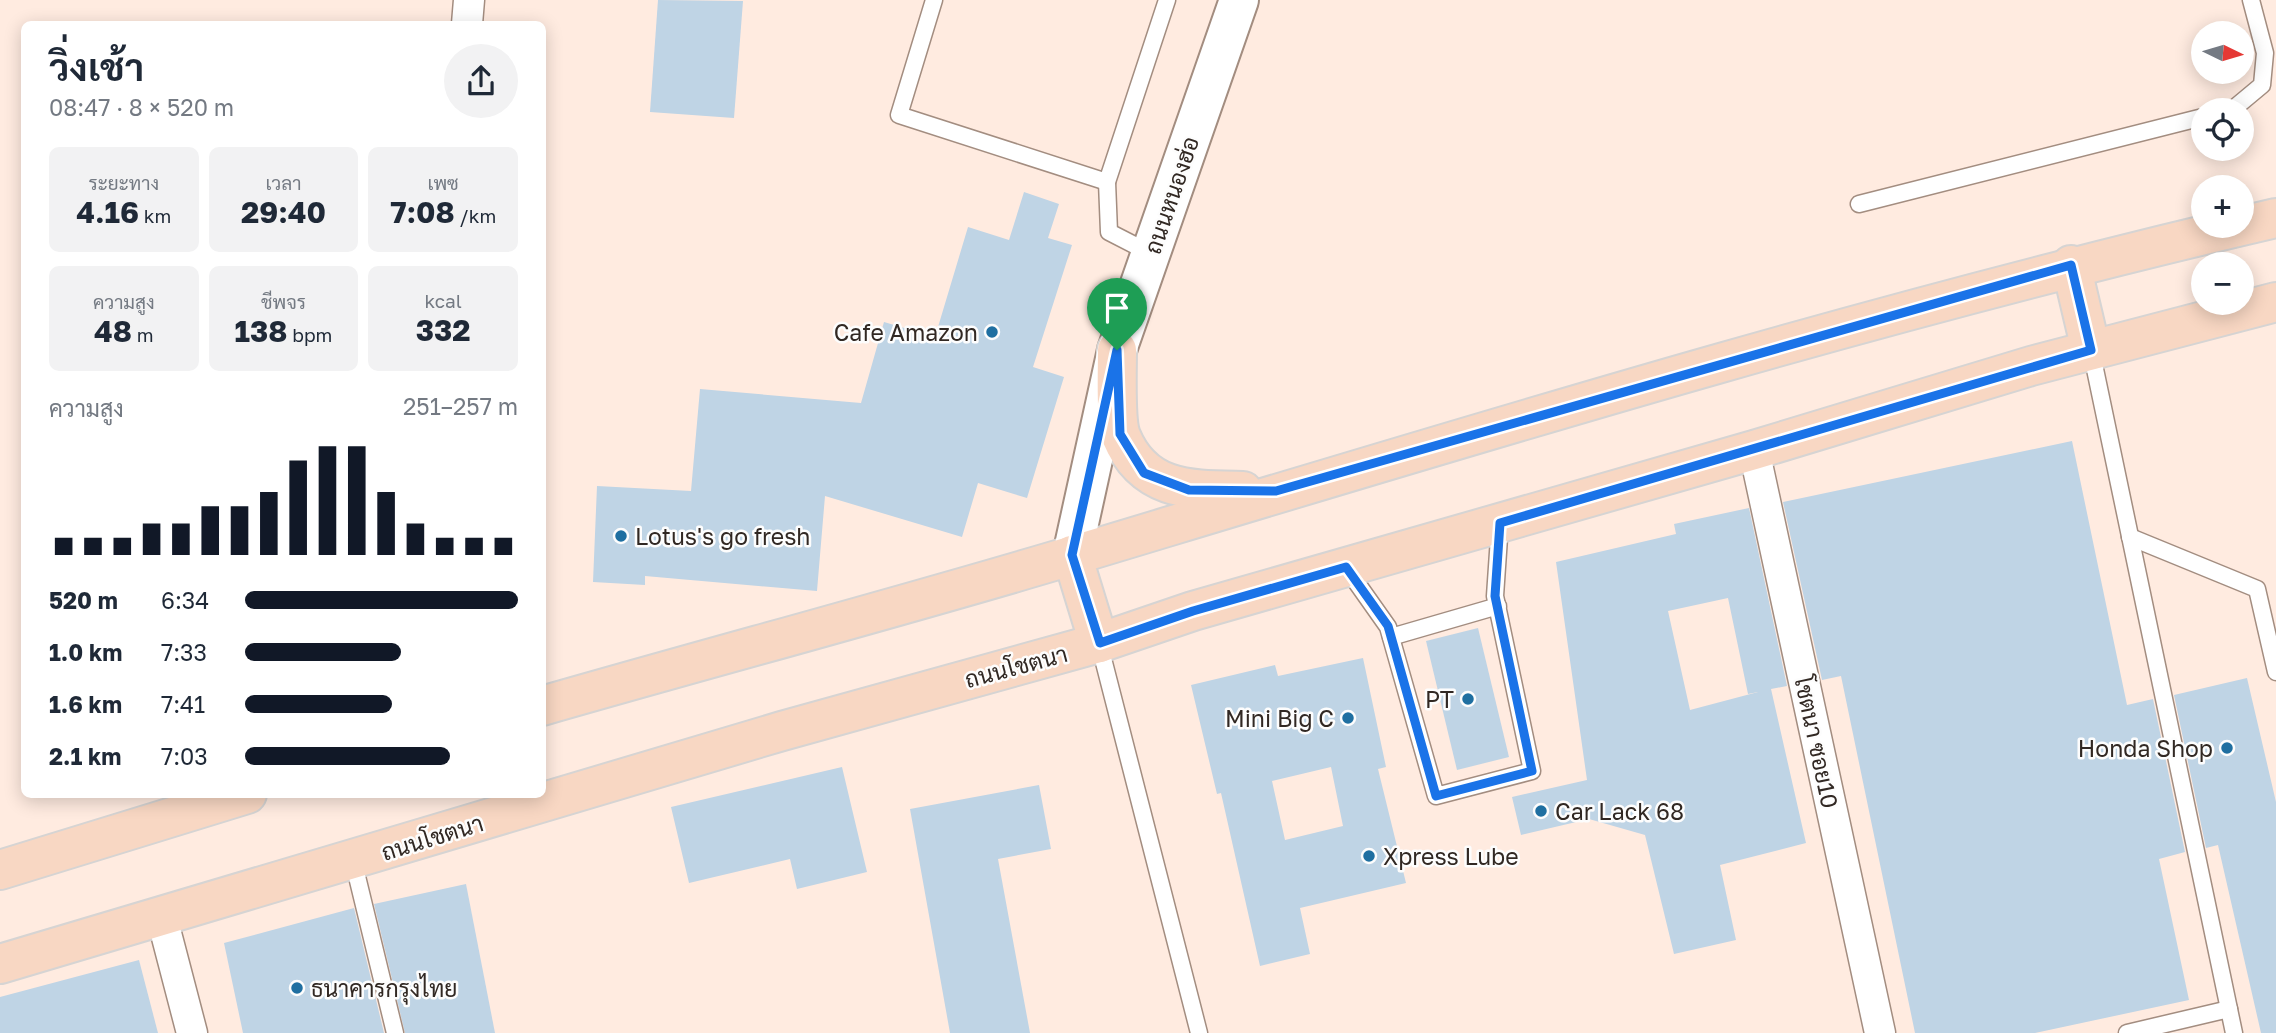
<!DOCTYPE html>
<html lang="th">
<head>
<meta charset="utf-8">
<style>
	body { margin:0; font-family:"Golos Text",Sarabun,sans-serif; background:#f2f2f3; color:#1f2937; height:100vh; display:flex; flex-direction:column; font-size:26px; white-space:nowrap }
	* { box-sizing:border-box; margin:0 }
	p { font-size:23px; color:#747a83 }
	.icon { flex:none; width:38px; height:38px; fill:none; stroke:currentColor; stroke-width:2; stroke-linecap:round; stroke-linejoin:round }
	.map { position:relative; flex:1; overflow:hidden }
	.drawer { position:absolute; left:21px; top:21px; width:525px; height:777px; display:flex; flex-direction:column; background:#fff; border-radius:10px; box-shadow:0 4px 18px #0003 }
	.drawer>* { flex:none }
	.needle { width:46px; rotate:95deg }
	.fabs { position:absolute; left:2191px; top:21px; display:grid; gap:14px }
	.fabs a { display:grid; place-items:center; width:63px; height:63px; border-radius:50%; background:#fff; box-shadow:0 4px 18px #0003; font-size:35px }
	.pin { position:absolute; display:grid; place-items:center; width:60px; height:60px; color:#fff; margin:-72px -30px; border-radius:50% 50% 50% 0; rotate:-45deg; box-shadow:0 0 7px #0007 }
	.pin .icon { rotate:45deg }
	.round { display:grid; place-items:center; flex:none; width:74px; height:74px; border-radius:37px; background:#f2f2f3 }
	.summary { display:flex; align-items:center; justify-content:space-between; height:119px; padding:0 28px }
	h1 { font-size:38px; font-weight:700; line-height:52px }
	.figures { display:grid; grid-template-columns:repeat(3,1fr); gap:10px; height:119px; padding:7px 28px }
	.figures div { display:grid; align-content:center; border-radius:10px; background:#f2f2f3; text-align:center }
	.figures b { font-size:30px; font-weight:700 }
	.figures small { font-size:19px; font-weight:400 }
	.figures p { font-size:19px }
	.chart { height:196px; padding:14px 28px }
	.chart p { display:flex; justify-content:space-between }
	.chart svg { width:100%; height:126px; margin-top:7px; stroke:#111827; stroke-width:6 }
	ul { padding:0 28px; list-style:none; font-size:23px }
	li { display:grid; grid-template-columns:112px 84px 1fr; align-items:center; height:52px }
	li i { height:18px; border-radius:9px; background:#111827 }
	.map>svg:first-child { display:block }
	.building { fill:#bfd4e5; fill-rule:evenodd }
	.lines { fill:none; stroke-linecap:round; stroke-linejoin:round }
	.lane-casing { stroke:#a38d80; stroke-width:19 }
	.street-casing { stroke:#a38d80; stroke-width:33 }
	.secondary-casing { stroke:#a38d80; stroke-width:42 }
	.primary-casing { stroke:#d6d4d3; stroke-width:42 }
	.lane { stroke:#fff; stroke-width:16 }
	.street { stroke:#fff; stroke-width:30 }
	.secondary { stroke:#fff; stroke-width:38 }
	.primary { stroke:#f8d7c3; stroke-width:38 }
	.route-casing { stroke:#fff; stroke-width:14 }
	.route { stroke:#1a73e8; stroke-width:9 }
	.poi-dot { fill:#1f6fa1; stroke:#fdfdfd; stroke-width:2.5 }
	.labels { text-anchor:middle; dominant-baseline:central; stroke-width:5; stroke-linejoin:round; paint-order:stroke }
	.street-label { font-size:23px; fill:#312823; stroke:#fdfdfd }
	.poi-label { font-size:23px; fill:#312823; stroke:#fdfdfd; text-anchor:end }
</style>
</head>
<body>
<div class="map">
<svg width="2276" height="1033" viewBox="0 0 2276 1033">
	<rect width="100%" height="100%" fill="#ffebe0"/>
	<g class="building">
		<polygon points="658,0 743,1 734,118 650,112"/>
		<polygon points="1024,192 1059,204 1048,238 1072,245 1033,367 1064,377 1027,498 978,483 962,537 825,496 817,591 645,576 645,585 593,582 597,486 691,491 700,389 861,403 884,322 935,337 968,227 1009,240"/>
		<polygon points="2072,441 2127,705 2153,699 2185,852 2159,859 2189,1000 2035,1033 1915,1033 1841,676 1822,680 1783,502"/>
		<path d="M1749,508L1787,686L1771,689L1806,843L1720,865L1736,940L1674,954L1645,835L1589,819L1521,835L1512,797L1587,780L1556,562L1676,534L1674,524ZM1728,598L1748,694L1758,692L1690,710L1668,611Z"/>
		<polygon points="1478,628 1509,757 1457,770 1426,641"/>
		<path d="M1363,658L1386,767L1378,769L1406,883L1300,908L1310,954L1260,966L1221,793L1217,794L1191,685L1275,665L1278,676ZM1331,767L1343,826L1285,840L1272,781Z"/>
		<polygon points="2247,678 2276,802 2276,1033 2261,1033 2218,845 2206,848 2174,695"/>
		<polygon points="842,767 867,872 797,889 790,859 689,883 671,807"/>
		<polygon points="1039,785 1051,849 998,859 1030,1033 950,1033 910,809"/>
		<polygon points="466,884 495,1033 405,1033 374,904"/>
		<polygon points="354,908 384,1033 243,1033 224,943"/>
		<polygon points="139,960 158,1033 0,1033 0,997"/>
	</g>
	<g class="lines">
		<g class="lane-casing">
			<g id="lane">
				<polyline points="934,0 899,115 1107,182"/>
				<polyline points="2232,110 2262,85 2265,53 2251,0"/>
				<polyline points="1859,204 2203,117"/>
				<polyline points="1150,253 1109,232 1107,182 1167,0"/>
				<polyline points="2091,350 2234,1033"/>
				<polyline points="2130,537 2257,589 2276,672"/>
				<polyline points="1347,569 1388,627 1436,796 1532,771 1495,596 1500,523"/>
				<polyline points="1391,637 1498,606"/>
				<polyline points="1099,643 1199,1033"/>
				<polyline points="353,860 395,1033"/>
				<polyline points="2127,1033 2229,1009"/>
			</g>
		</g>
		<g class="street-casing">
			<g id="street">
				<polyline points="467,24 469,0"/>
				<polyline points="1754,450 1880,1033"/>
				<polyline points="162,918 192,1033"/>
			</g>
		</g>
		<g class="secondary-casing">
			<polyline id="secondary" points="1072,555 1117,350 1239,0"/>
		</g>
		<g class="primary-casing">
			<g id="primary">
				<polyline points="2071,265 2091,350"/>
				<path d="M1117,350C1117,369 1115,421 1121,436C1144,492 1191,490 1243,491"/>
				<polyline points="1072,555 1099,643"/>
				<path d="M542,706C719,655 897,608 1074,555C1472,435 1871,312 2276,218"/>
				<polyline points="0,870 247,794"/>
				<polyline points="0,964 782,731 1099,643 1193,611 1754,450 2031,366 2276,302"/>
			</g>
		</g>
		<use href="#lane" class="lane"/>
		<use href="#street" class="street"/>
		<use href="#secondary" class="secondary"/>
		<use href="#primary" class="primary"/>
	</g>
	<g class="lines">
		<g class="route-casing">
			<polygon id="route" points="2071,265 2091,350 1500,523 1495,596 1532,771 1436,796 1388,626 1346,567 1193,611 1100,643 1072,555 1117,350 1120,434 1144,473 1189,490 1276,491"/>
		</g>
		<use href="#route" class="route"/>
	</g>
	<g class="poi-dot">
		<circle cx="992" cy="332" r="7"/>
		<circle cx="621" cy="536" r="7"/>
		<circle cx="1468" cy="699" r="7"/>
		<circle cx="1348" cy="718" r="7"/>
		<circle cx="2227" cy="748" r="7"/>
		<circle cx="1541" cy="811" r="7"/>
		<circle cx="1369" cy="856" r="7"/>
		<circle cx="297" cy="988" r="7"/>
	</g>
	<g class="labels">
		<g class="street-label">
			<text transform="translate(1171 195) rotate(-71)">ถนนหนองฮ่อ</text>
			<text transform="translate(1016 666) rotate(-15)">ถนนโชตนา</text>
			<text transform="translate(1817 742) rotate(78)">โชตนา ซอย10</text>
			<text transform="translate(432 837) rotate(-17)">ถนนโชตนา</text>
		</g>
		<g class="poi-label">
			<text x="978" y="332">Cafe Amazon</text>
			<text x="635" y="536" text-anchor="start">Lotus's go fresh</text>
			<text x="1454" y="699">PT</text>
			<text x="1334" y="718">Mini Big C</text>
			<text x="2213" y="748">Honda Shop</text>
			<text x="1555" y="811" text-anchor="start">Car Lack 68</text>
			<text x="1383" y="856" text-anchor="start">Xpress Lube</text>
			<text x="311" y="988" text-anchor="start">ธนาคารกรุงไทย</text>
		</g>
	</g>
</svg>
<div class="fabs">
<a><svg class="needle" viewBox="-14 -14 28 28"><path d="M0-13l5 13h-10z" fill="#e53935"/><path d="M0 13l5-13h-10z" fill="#747a83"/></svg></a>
<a><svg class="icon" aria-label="locate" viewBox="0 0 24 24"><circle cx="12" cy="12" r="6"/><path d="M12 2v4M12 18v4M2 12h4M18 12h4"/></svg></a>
<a>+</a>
<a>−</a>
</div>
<div class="pin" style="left:1117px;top:350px;background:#1e9e55"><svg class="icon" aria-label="arrive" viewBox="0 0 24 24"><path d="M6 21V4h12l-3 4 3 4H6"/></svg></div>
<section class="drawer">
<div class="summary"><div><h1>วิ่งเช้า</h1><p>08:47 · 8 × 520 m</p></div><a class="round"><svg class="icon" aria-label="share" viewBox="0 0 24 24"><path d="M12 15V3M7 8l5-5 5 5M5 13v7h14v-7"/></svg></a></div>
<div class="figures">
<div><p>ระยะทาง</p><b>4.16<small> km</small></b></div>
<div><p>เวลา</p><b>29:40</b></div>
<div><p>เพซ</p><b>7:08<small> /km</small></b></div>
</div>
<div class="figures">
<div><p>ความสูง</p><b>48<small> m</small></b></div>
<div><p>ชีพจร</p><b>138<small> bpm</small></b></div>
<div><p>kcal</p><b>332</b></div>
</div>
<div class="chart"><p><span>ความสูง</span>251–257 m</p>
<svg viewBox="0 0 160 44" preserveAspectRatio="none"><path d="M5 44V38M15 44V38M25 44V38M35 44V33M45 44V33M55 44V27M65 44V27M75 44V22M85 44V11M95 44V6M105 44V6M115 44V22M125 44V33M135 44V38M145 44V38M155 44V38"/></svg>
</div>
<ul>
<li><b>520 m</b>6:34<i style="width:100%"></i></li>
<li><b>1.0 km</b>7:33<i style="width:57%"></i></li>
<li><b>1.6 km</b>7:41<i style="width:54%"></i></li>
<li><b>2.1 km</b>7:03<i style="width:75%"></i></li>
</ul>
</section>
</div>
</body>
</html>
